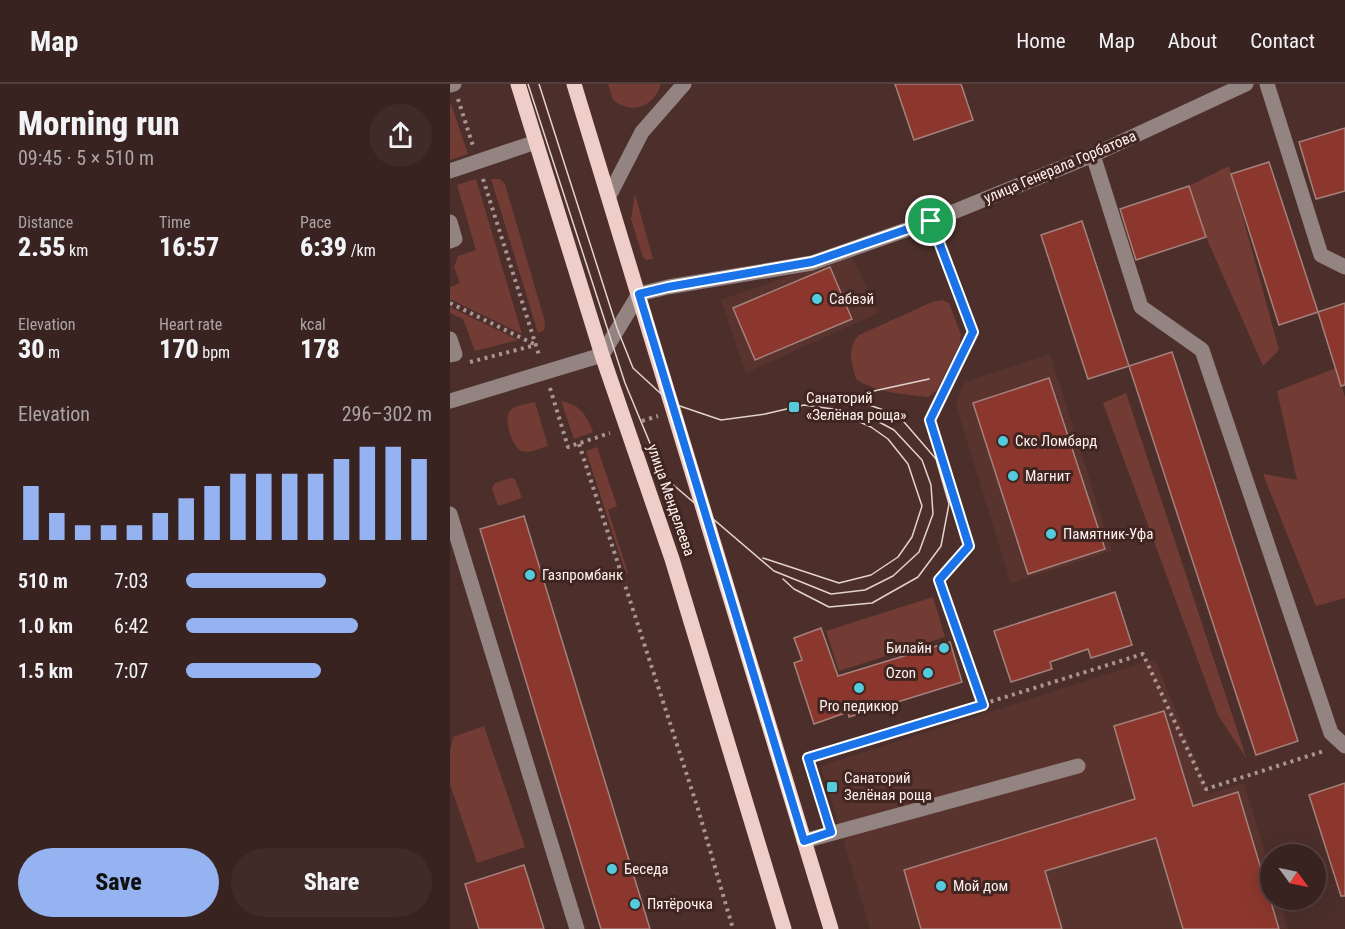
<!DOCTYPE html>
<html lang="en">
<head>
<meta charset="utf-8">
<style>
	body { margin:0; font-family:"Roboto Condensed",sans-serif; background:#402b29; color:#f1f3f6; height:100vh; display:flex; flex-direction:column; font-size:22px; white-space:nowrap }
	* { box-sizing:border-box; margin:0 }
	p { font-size:20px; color:#aba4a5 }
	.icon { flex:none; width:33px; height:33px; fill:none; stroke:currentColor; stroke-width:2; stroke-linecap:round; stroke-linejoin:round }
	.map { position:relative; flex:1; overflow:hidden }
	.details { display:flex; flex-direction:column; background:#392320; width:450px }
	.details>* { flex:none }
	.needle { width:39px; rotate:123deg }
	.fabs { position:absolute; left:810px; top:760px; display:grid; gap:12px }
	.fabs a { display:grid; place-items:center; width:66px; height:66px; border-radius:50%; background:#392320; box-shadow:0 6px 24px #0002,0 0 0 2px #53403e; font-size:30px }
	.pin { position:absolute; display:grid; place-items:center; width:51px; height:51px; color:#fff; margin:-26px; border:3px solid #fff; border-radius:50%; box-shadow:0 2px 6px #0007 }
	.round { display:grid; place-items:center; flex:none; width:63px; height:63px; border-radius:32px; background:#402b29 }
	.headline { display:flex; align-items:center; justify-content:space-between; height:102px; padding:0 18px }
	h1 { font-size:33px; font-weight:800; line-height:45px }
	.stats { display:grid; grid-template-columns:repeat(3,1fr); gap:9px; height:102px; padding:6px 18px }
	.stats div { display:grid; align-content:center }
	.stats b { font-size:26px; font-weight:800 }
	.stats small { font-size:16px; font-weight:400 }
	.stats p { font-size:16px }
	.chart { height:168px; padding:12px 18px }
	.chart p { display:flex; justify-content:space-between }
	.chart svg { width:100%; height:108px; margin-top:6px; stroke:#95b2f1; stroke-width:6 }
	.button { display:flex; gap:12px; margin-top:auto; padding:12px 18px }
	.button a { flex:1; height:69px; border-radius:36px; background:#95b2f1; color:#111; font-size:24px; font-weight:800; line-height:69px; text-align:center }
	.button a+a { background:#402b29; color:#f1f3f6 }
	ul { padding:0 18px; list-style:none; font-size:20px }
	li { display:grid; grid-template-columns:96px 72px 1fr; align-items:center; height:45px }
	li i { height:15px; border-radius:8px; background:#95b2f1 }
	header { display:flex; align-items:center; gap:36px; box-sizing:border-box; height:84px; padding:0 30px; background:#392320; border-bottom:2px solid #53403e }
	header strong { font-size:28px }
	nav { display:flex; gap:33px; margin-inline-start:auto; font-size:21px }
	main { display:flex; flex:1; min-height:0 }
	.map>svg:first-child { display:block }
	.built { fill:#59342f }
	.green { fill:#723c35 }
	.building { fill:#8c372e; stroke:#a5817c; stroke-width:1.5 }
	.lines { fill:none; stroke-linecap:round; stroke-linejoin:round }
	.path { stroke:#a99592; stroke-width:4; stroke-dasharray:3 4.5; stroke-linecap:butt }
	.minor { stroke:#938381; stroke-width:15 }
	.major { stroke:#efcec9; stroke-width:15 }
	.tram { stroke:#e2d3d1; stroke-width:1.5 }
	.route-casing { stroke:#fff; stroke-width:12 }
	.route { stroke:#1a73e8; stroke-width:8 }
	.poi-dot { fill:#53cbdc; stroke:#412521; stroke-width:2 }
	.labels { text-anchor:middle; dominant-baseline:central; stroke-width:6; stroke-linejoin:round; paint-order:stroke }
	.street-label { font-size:15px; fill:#fdf1ef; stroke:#412521 }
	.poi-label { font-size:15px; fill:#fdf1ef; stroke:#412521; text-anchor:start }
</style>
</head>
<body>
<header>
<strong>Map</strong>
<nav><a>Home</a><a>Map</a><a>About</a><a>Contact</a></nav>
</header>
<main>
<section class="details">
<div class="headline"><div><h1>Morning run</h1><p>09:45 · 5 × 510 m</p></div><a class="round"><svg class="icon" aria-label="share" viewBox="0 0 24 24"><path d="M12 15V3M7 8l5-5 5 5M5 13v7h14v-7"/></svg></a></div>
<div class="stats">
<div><p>Distance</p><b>2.55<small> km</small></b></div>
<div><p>Time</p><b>16:57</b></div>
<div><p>Pace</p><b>6:39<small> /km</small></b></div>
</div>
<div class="stats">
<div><p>Elevation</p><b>30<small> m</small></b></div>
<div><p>Heart rate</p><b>170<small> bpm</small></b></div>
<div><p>kcal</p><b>178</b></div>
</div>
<div class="chart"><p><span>Elevation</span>296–302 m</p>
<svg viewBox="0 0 160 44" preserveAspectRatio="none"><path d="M5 44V22M15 44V33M25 44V38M35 44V38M45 44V38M55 44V33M65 44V27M75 44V22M85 44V17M95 44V17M105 44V17M115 44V17M125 44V11M135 44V6M145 44V6M155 44V11"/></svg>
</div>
<ul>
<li><b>510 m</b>7:03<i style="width:57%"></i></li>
<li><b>1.0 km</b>6:42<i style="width:70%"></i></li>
<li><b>1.5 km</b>7:07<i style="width:55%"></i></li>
</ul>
<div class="button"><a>Save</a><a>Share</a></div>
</section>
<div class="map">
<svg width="895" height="845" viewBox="0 0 895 845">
	<rect width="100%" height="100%" fill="#4c2f2b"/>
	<g class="built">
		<polygon points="401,170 428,229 296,289 271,216"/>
		<polygon points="600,270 662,467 561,499 506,321 514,298"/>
		<polygon points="705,575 759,710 794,699 820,786 820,816 830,816 838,845 420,845 371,682"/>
	</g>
	<g class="green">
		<path d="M158,0H211C204,23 182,31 163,16Z"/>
		<polygon points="0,17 18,70 0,76"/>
		<polygon points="779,82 829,266 813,282 756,153 739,102"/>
		<polygon points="26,95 72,250 0,215 0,203 10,199 4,183 8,172 26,166 7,101"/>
		<polygon points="41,95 50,95 55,100 95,238 94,246 88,249"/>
		<polygon points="185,110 203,175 196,176 193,173 181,135"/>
		<path d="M492,216L499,219L511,251L510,259L487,306L478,313C455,310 426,309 406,295C402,279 396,265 409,251L482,218Z"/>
		<polygon points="0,223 68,256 25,267 13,235 0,229"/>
		<polygon points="886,284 895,313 895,514 866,522 813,390 847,396 827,307"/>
		<polygon points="676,309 796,673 796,674 768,631 653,319"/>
		<path d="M111,317C130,321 136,330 143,348L124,355Z"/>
		<path d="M85,318L98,362C90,364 79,370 71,367C62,362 54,337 59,328C64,321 77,320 85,318Z"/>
		<polygon points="147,363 167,422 158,426 178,489 176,490 136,367"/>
		<polygon points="61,394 65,395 72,414 48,422 42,404 45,399"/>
		<polygon points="483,513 495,553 389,587 376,547"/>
		<polygon points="34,642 75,763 27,779 0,700 0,668 3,653"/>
	</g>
	<g class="building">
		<polygon points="445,0 511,0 523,36 464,56"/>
		<polygon points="895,44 895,107 866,115 849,58"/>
		<polygon points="819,78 868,228 829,241 781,90"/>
		<polygon points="739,102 756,153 686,176 670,125"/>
		<polygon points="632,137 679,282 638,295 591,151"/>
		<polygon points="380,183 402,235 305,276 283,224"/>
		<polygon points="895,219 895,301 891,302 868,228"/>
		<polygon points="722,268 848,657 806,671 679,282"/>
		<polygon points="599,294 655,465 578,490 523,319"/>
		<polygon points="74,432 200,845 151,845 30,445"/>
		<polygon points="665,508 682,561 641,574 638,565 600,578 602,585 561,598 544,547"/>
		<polygon points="371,544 388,592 500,558 512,598 399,633 398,628 364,640 344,579 352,576 344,554"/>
		<polygon points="714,627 743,722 788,708 829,845 733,845 706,754 595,787 612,845 471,845 454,786 685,715 664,642"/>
		<polygon points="895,699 895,812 891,812 859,711"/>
		<polygon points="74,781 94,845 29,845 15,800"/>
	</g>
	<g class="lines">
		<g class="path">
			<polyline points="8,15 23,62"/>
			<polyline points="33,95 89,271"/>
			<polyline points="486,152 523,248 480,336 519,462 489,496 533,620 693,570 756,705 874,667"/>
			<polyline points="0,219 86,261"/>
			<polyline points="20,278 86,261"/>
			<polyline points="100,304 118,363 160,349"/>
			<polyline points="192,337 208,332"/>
			<polyline points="129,360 248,725 283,845"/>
			<polyline points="377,733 358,674 533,620"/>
		</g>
		<g class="minor">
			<polyline points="817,0 871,171 895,183"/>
			<polyline points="0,1 4,0"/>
			<polyline points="643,71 691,223 752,266 881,649 895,662"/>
			<polyline points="0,87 86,58"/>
			<polyline points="159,112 192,48 234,0"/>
			<polyline points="0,138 5,155 0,157"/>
			<polyline points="0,255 5,270 0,271"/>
			<polyline points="0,317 152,271 189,210 218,203 362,179 481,137 643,71 796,0"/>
			<polyline points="0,430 127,845"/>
			<polyline points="354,757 628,682"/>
		</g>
		<g class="major">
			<polyline points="68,0 152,271 222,475 334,845"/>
			<polyline points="124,0 381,845"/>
		</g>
		<g class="tram">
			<polyline points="78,0 175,299 214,393 324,487 381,510 415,506 443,492 469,468 483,430 481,401 472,376 444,346 412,329 354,321 315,330 271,336 221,319 183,284 167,244 89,0"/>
			<polyline points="396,313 479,295"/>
			<polyline points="313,474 389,499 421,491 448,473 462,453 472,422 458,380 438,355 421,343 394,331"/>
			<polyline points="333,495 344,505 379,523 422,519 468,493 491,462 499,420 486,375 448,331 396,313 365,319"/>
		</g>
	</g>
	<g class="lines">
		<g class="route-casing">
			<polygon id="route" points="481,137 523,248 480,336 519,462 489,496 533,621 358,674 381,748 354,757 189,210 218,203 362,178"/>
		</g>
		<use href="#route" class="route"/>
	</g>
	<g class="poi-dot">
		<circle cx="367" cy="215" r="6"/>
		<rect x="338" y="317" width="12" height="12" rx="3"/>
		<circle cx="553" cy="357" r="6"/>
		<circle cx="563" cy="392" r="6"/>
		<circle cx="601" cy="450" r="6"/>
		<circle cx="80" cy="491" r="6"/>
		<circle cx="494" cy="564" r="6"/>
		<circle cx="478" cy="589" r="6"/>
		<circle cx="409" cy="604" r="6"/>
		<rect x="376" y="697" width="12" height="12" rx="3"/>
		<circle cx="162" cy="785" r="6"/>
		<circle cx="491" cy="802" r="6"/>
		<circle cx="185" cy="820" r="6"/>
	</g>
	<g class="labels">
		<g class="street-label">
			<text transform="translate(610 83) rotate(-23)">улица Генерала Горбатова</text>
			<text transform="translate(221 416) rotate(71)">улица Менделеева</text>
		</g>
		<g class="poi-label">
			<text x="379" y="215">Сабвэй</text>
			<text x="356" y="314">Санаторий<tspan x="356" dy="17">«Зелёная роща»</tspan></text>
			<text x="565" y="357">Скс Ломбард</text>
			<text x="575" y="392">Магнит</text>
			<text x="613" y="450">Памятник-Уфа</text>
			<text x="92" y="491">Газпромбанк</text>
			<text x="482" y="564" text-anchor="end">Билайн</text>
			<text x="466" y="589" text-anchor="end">Ozon</text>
			<text x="409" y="622" text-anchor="middle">Pro педикюр</text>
			<text x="394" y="694">Санаторий<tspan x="394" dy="17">Зелёная роща</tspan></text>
			<text x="174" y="785">Беседа</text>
			<text x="503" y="802">Мой дом</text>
			<text x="197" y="820">Пятёрочка</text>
		</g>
	</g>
</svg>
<div class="fabs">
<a><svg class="needle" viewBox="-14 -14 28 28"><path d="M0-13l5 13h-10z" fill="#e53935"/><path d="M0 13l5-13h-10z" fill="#aba4a5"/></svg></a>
</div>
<div class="pin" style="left:481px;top:137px;background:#1e9e55"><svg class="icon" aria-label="arrive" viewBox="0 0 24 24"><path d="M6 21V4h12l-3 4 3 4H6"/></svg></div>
</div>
</main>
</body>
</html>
